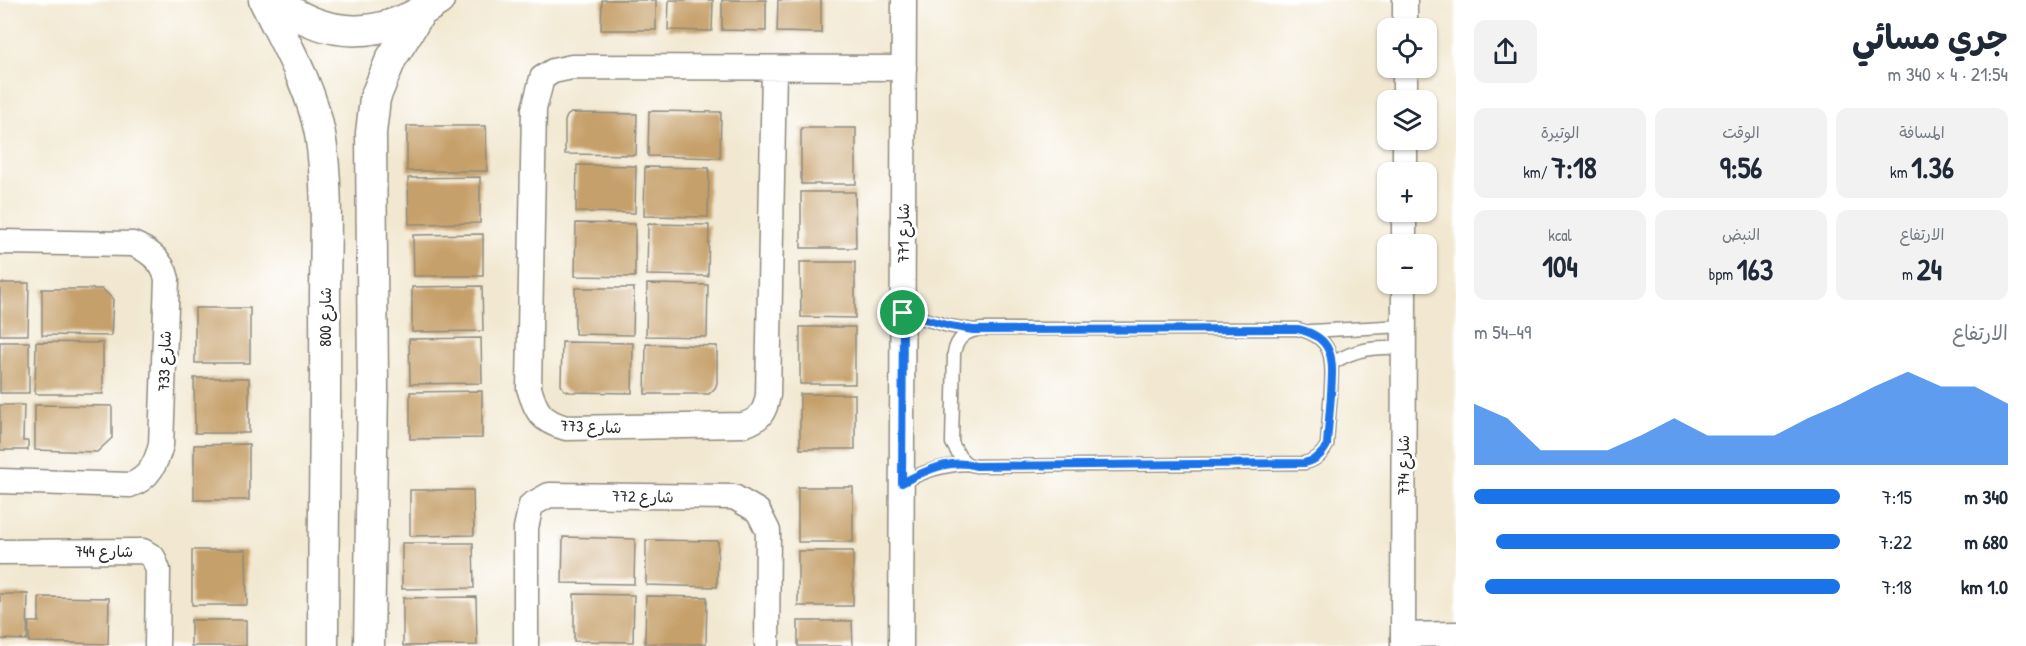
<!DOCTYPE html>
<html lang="ar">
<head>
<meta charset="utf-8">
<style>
	body { margin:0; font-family:"Patrick Hand","Playpen Sans Arabic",sans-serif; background:#f2f2f3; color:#1f2937; direction:rtl; height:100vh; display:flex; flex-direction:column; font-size:22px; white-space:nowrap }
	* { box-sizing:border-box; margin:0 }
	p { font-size:20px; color:#747a83 }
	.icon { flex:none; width:33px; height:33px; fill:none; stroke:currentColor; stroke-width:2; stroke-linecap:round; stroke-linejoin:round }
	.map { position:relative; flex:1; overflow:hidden; direction:ltr }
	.drawer { display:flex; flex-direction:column; background:#fff; width:570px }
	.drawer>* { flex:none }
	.controls { position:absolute; left:1377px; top:18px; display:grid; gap:12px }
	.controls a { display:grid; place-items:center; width:60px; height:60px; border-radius:12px; background:#fff; box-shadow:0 2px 4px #0004; font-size:30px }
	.pin { position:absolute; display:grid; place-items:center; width:51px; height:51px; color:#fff; margin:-26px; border:3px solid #fff; border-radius:50%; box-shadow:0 2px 6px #0007 }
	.round { display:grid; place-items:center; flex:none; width:63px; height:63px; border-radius:12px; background:#f2f2f3 }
	.overview { display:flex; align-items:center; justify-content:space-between; height:102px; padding:0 18px }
	h1 { font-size:33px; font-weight:700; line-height:45px }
	.figures { display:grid; grid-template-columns:repeat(3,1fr); gap:9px; height:102px; padding:6px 18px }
	.figures div { display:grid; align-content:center; border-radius:12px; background:#f2f2f3; text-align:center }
	.figures b { font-size:30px; font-weight:700 }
	.figures small { font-size:16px; font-weight:400 }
	.figures p { font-size:16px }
	.chart { height:168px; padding:12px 18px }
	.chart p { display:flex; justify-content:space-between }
	.chart svg { width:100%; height:108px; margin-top:6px; fill:#1a73e8; opacity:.7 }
	ul { padding:0 18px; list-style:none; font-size:20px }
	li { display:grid; grid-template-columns:96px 72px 1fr; align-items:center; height:45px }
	li i { height:15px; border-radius:8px; background:#1a73e8 }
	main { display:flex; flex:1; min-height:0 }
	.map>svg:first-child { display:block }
	.building { fill:#c6a06b }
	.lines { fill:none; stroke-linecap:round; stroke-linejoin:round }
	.service-casing { stroke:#8e8a7e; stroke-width:15 }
	.minor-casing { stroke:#8e8a7e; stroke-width:27 }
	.tertiary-casing { stroke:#8e8a7e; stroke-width:33 }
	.service { stroke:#fff; stroke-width:12 }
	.minor { stroke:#fff; stroke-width:24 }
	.tertiary { stroke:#fff; stroke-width:30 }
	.route-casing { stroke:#fff; stroke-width:12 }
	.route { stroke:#1a73e8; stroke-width:8 }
	.labels { text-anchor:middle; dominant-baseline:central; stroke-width:6; stroke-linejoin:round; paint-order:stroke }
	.street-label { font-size:16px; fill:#2b2b2b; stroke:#fff }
</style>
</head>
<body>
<main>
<section class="drawer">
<div class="overview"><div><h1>جري مسائي</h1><p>21:54 · 4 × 340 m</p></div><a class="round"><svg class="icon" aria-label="share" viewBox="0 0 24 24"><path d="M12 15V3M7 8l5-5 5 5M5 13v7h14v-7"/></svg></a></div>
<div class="figures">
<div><p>المسافة</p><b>1.36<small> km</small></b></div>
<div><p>الوقت</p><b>9:56</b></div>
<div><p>الوتيرة</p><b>7:18<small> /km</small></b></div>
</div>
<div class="figures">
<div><p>الارتفاع</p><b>24<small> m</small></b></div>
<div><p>النبض</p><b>163<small> bpm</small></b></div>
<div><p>kcal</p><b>104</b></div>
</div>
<div class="chart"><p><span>الارتفاع</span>49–54 m</p>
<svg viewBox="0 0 160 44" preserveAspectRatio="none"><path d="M0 44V19L10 25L20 38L30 38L40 38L50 32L60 25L70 32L80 32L90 32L100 25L110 19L120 12L130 6L140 12L150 12L160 19V44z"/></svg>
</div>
<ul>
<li><b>340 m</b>7:15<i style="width:100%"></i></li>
<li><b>680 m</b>7:22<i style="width:94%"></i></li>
<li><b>1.0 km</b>7:18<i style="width:97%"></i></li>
</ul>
</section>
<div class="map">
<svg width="1456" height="646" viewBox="0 0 1456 646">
	<rect width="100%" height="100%" fill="#fff"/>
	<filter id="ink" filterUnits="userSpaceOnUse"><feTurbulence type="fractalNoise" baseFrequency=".0167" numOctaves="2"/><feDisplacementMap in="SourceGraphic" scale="12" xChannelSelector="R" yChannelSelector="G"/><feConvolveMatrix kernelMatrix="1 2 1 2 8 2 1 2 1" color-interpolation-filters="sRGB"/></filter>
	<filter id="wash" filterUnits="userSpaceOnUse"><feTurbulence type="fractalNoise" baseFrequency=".008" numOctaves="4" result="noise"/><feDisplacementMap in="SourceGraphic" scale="24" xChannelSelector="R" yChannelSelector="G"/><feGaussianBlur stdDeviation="1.35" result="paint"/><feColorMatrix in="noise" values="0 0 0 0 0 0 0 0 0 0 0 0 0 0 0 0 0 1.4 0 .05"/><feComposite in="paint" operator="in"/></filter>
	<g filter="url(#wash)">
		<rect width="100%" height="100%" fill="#f2e8d1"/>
		<g id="blocks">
			<g class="building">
				<polygon points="602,0 656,0 656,30 601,30"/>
				<polygon points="669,0 713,0 712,31 668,30"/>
				<polygon points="722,0 766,0 766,31 722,30"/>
				<polygon points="778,0 821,0 821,33 777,32"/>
				<polygon points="649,111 721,112 720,158 648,156"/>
				<polygon points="571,113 637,114 636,155 565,154 565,121 567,116"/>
				<polygon points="407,126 486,126 487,171 407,171"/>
				<rect x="801" y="128" width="55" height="56"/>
				<polygon points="577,165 636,166 635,213 576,212"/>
				<polygon points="645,167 709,168 708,217 644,216"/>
				<polygon points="480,177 480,223 409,224 408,178"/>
				<polygon points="801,192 855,192 856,248 801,248"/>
				<polygon points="576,223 635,224 635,277 575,276"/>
				<polygon points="648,224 709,225 708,276 647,275"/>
				<polygon points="483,234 483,276 414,276 413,235"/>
				<polygon points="800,262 855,262 855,318 801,317"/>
				<polygon points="0,283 29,283 28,335 0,335"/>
				<polygon points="647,284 708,285 707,337 646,336"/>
				<polygon points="482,286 483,331 412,332 412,287"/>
				<polygon points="575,288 634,288 633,335 575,334"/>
				<polygon points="42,289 102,289 113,299 111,336 42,335"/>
				<rect x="195" y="308" width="55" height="55"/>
				<rect x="800" y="327" width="55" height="57"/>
				<polygon points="481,338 482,383 410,384 409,339"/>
				<rect x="0" y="342" width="29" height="51"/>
				<polygon points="36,342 103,343 103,394 35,394"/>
				<polygon points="562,342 633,343 632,393 570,392 564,390 561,385"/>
				<polygon points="646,344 717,346 717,383 715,388 709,394 645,394"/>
				<polygon points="194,378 249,378 249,433 195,433"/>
				<polygon points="482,391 482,438 410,439 410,392"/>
				<rect x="800" y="394" width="55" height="55"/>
				<polygon points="0,405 24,405 23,441 28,441 28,450 0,450"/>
				<polygon points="35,405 112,406 112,438 97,452 35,450"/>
				<polygon points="249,444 249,500 194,500 194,445"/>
				<rect x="798" y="487" width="55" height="55"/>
				<polygon points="410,490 473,490 474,535 410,536"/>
				<polygon points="563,537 635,539 634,584 562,583"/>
				<polygon points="646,540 718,541 717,587 646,585"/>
				<polygon points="402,543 473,543 474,588 402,589"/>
				<polygon points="192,550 246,550 247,605 192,605"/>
				<rect x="798" y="551" width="55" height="55"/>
				<polygon points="0,594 28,594 27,640 0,639"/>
				<polygon points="574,594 634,595 633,642 574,641"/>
				<polygon points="646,596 707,597 706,644 645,643"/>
				<polygon points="39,597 109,598 108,644 29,642 29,622 39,622"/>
				<polygon points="476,597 477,645 403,646 403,598"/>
				<rect x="191" y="620" width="55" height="26"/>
				<polygon points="798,621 852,621 853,646 798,646"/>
			</g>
		</g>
	</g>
	<g filter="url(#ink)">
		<use href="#blocks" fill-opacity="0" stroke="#8e8a7e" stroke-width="1.5"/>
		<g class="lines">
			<g class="service-casing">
				<g id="service">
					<polyline points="903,313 949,326 973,330"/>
					<path d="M982,329H1297C1333,337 1333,358 1331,389C1330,408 1328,426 1327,445C1322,455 1315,461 1304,463L976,466L967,464L960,457L952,443L954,353C957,338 966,331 982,329Z"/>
					<polyline points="1310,331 1404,326"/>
					<path d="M1333,363C1356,348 1377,347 1404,348"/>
					<path d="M902,483C923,471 943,465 967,464"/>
				</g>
			</g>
			<g class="minor-casing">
				<g id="minor">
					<polyline points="1405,28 1405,0"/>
					<path d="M774,69L768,395C765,412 760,420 743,425L566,428C541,421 536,412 529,388L534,109L542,78L553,71L572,67L904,68"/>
					<polyline points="1405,100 1405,68"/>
					<polyline points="1405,172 1405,140"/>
					<path d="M0,242L133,244C150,251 163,261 167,279L161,445C156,463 149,479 130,485L0,481"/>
					<polyline points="1404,244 1404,212"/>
					<polyline points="0,552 143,551 153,557 158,570 157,646"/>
					<polyline points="1403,635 1456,634"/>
					<polyline points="526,646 526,528 531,505 549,495 734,497 758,511 768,531 767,646"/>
					<polyline points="901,646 904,0"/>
					<polyline points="1403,646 1404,284"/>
				</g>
			</g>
			<g class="tertiary-casing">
				<g id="tertiary">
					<path d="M264,0C285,43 311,86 320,134C329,188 325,246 325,301C326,416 323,531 323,646"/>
					<path d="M274,0C329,42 384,39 439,0"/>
					<polyline points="369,646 373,387 371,133 375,98 391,59 418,16"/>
				</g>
			</g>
			<use href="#service" class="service"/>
			<use href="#minor" class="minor"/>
			<use href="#tertiary" class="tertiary"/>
		</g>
	</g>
	<g class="lines" filter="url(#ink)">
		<g class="route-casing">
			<path id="route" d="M903,313L950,326L973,330L1298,329C1336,338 1333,361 1331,394C1330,411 1328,428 1327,445C1322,455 1315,461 1304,463L976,466C951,458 924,471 902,483Z"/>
		</g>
		<use href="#route" class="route"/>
	</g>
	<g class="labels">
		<g class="street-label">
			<text transform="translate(903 233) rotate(-90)">شارع 771</text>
			<text transform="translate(325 317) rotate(-90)">شارع 800</text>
			<text transform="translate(164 361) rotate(-88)">شارع 733</text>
			<text transform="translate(591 426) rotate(2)">شارع 773</text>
			<text transform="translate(1403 465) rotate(-90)">شارع 774</text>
			<text transform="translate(643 496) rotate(1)">شارع 772</text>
			<text x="104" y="551">شارع 744</text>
		</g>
	</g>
</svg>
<div class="controls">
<a><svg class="icon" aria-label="locate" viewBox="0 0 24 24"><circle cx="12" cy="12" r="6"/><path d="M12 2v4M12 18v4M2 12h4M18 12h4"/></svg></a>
<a><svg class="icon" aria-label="layers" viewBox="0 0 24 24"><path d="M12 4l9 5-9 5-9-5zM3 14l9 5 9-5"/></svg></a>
<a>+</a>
<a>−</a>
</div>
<div class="pin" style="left:903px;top:313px;background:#1e9e55"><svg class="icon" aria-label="arrive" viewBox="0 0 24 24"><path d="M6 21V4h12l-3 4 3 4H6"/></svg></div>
</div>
</main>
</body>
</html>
